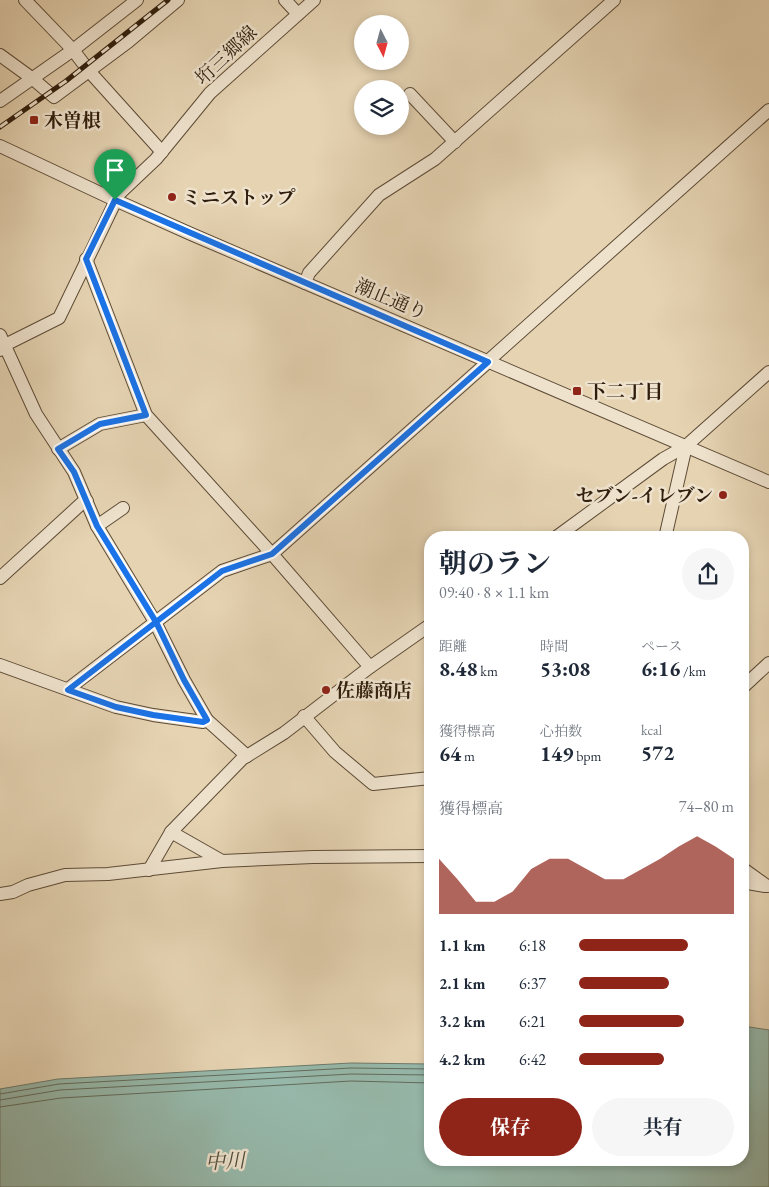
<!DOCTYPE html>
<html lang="ja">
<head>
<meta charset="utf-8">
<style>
	body { margin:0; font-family:"EB Garamond","Noto Serif JP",serif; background:#f6f6f7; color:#1f2937; height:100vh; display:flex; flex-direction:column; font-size:19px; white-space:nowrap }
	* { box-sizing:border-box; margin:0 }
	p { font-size:16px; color:#747a83 }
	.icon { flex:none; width:28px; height:28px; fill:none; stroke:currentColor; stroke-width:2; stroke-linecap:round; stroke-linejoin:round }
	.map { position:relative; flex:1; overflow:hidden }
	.panel { position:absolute; left:424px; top:531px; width:325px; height:635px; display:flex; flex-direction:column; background:#fff; border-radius:20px; box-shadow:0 2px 8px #0003 }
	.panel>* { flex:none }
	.needle { width:32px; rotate:174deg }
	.tools { position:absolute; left:354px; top:15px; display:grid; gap:10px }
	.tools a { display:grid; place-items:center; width:55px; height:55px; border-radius:50%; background:#fff; box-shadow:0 2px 8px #0003; font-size:25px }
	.pin { position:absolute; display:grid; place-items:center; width:42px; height:42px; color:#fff; margin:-51px -21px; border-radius:50% 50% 50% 0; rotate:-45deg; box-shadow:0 0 5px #0007 }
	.pin .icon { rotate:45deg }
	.round { display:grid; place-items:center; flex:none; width:52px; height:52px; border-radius:26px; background:#f6f6f7 }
	.overview { display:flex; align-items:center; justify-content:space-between; height:85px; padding:0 15px }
	h1 { font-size:28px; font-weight:700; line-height:38px }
	.stats { display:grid; grid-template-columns:repeat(3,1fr); gap:8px; height:85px; padding:5px 15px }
	.stats div { display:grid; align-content:center }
	.stats b { font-size:21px; font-weight:700 }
	.stats small { font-size:14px; font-weight:400 }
	.stats p { font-size:14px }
	.chart { height:140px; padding:10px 15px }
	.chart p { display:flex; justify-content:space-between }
	.chart svg { width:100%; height:90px; margin-top:5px; fill:#8f2418; opacity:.7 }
	.action { display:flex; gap:10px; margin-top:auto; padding:10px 15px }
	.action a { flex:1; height:58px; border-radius:30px; background:#8f2418; color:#fff; font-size:20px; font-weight:700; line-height:58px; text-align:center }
	.action a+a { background:#f6f6f7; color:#1f2937 }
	ul { padding:0 15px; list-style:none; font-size:16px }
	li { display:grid; grid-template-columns:80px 60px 1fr; align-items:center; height:38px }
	li i { height:12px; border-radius:6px; background:#8f2418 }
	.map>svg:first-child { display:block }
	.water { fill:#96b8aa; stroke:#6d7a6b }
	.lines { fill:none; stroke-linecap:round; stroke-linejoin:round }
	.shore { stroke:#636b5c; stroke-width:1 }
	.minor-casing { stroke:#5d4b36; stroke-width:14 }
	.minor { stroke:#eee2cd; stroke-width:12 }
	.rail-casing { stroke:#301e0d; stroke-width:5 }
	.rail { stroke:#eee2cd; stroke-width:3; stroke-dasharray:9; stroke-linecap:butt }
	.route-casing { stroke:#fff; stroke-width:10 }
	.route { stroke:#1a73e8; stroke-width:6 }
	.poi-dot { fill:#8f2418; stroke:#eee2cd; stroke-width:2 }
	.labels { text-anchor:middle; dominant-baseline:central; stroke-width:5; stroke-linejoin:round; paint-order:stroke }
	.street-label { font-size:19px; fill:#301e0d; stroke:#eee2cd }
	.poi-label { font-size:19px; font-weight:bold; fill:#301e0d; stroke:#eee2cd; text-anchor:start }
	.water-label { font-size:20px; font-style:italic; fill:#4f4c3c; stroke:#eee2cd }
</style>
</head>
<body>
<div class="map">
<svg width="769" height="1187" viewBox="0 0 769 1187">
	<rect width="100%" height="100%" fill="#e5d3b2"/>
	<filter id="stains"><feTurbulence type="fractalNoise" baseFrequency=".004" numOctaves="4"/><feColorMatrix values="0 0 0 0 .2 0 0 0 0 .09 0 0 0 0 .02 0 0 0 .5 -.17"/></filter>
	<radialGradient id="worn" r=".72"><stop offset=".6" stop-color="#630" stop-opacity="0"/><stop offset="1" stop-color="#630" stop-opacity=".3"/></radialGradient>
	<polygon class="water" points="743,1026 769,1030 769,1187 0,1187 0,1089 58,1079 351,1063 430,1064 430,1160 742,1160"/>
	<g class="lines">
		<g class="shore">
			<polyline points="0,1094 59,1084 351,1068 430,1069"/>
			<polyline points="0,1100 60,1090 351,1074 430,1075"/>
			<polyline points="0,1107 61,1098 351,1081 430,1083"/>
		</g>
		<g class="minor-casing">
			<g id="minor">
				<polyline points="25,0 73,50 89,71 162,152"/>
				<polyline points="285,0 298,14"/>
				<polyline points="0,55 33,79 54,97 128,42 178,0"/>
				<polyline points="410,94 455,142"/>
				<polyline points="0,101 73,50 137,0"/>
				<polyline points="0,146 115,200 191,234 769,482"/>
				<polyline points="86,259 146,415 272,554 370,667"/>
				<polyline points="305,283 309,273 379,195 435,159 614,0"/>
				<polyline points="0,335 36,414 74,472 97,526 155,622 184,680 207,720 247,756"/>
				<polyline points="0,350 5,345 59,318 119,194 156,159 210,93 314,0"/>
				<polyline points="488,361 769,110"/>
				<polyline points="58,449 100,424 146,415"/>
				<polyline points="97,526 123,508"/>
				<polyline points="555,538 663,459 686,446 769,372"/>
				<polyline points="665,538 686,446"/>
				<polyline points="0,578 82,503 87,501"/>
				<polyline points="0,665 116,707 153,715 203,722 207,720"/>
				<polyline points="742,688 769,663"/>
				<polyline points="68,689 222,571 272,554 488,362"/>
				<polyline points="304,716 335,752 373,784 430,778"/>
				<polyline points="171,832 222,861 313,857 430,856"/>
				<polyline points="742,868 767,886"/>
				<polyline points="149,870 171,832 242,759 284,733 370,667 430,625"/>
				<polyline points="742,882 765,886"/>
				<polyline points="0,894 13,892 28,885 65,875 108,874 222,861"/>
			</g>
		</g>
		<use href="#minor" class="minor"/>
		<g class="rail-casing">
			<polyline id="rail" points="0,127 66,81 168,0"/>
		</g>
		<use href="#rail" class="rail"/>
	</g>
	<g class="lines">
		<g class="route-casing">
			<polyline id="route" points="115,200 86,259 146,415 100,424 58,449 74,472 97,526 156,622 68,690 116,707 153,715 203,722 207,720 184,680 156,622 222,571 272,554 488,362 115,200"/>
		</g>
		<use href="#route" class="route"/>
	</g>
	<g class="poi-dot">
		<rect x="29" y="115" width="10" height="10" rx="2.5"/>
		<circle cx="172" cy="197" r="5"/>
		<rect x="572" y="386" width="10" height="10" rx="2.5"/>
		<circle cx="723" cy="495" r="5"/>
		<circle cx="326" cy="690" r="5"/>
	</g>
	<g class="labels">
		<g class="street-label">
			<text transform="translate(226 55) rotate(-43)">垳三郷線</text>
			<text transform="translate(391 299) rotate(23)">潮止通り</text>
		</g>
		<g class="poi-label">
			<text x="44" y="120">木曽根</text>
			<text x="182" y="197">ミニストップ</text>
			<text x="587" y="391">下二丁目</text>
			<text x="713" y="495" text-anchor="end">セブン-イレブン</text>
			<text x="336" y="690">佐藤商店</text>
		</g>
		<g class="water-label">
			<text transform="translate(225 1161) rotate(-3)">中川</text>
		</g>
	</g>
	<rect width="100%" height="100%" filter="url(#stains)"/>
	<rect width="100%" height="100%" fill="url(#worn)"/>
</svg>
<div class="tools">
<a><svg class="needle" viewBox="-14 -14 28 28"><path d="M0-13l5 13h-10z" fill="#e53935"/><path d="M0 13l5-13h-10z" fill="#747a83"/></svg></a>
<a><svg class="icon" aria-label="layers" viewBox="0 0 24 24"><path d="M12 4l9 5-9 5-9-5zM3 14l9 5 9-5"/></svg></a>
</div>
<div class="pin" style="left:115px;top:200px;background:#1e9e55"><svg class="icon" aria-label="arrive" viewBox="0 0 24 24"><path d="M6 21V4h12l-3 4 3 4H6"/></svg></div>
<section class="panel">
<div class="overview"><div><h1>朝のラン</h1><p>09:40 · 8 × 1.1 km</p></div><a class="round"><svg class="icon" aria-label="share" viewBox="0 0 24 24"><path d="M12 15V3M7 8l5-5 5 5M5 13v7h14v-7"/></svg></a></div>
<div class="stats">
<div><p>距離</p><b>8.48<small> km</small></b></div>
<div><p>時間</p><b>53:08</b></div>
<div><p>ペース</p><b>6:16<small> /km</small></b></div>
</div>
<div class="stats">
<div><p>獲得標高</p><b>64<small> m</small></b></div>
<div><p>心拍数</p><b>149<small> bpm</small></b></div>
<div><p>kcal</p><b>572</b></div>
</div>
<div class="chart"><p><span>獲得標高</span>74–80 m</p>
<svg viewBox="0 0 160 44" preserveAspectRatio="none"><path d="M0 44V17L10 27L20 38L30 38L40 33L50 22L60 17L70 17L80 22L90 27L100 27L110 22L120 17L130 11L140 6L150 11L160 17V44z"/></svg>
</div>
<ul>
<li><b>1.1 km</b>6:18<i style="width:70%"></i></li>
<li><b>2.1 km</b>6:37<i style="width:58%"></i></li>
<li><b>3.2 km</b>6:21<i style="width:68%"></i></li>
<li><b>4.2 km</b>6:42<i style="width:55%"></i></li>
</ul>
<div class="action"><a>保存</a><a>共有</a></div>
</section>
</div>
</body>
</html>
